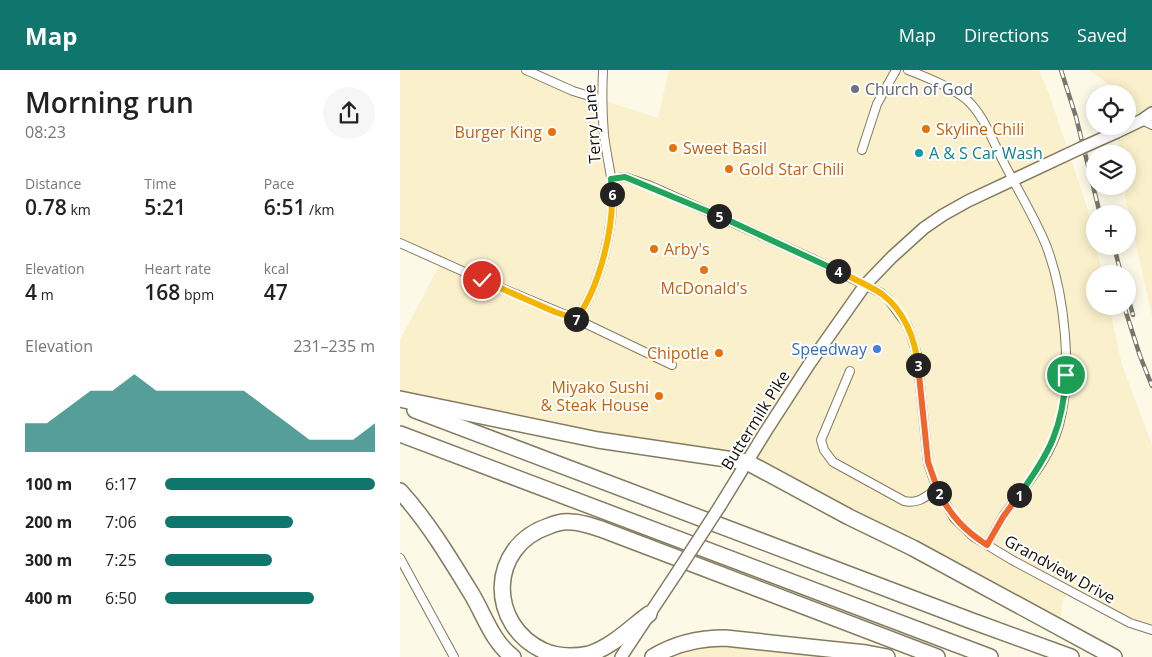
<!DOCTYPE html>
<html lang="en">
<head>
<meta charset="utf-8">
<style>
	body { margin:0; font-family:"Open Sans",sans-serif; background:#f6f6f6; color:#222; height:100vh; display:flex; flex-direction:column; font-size:19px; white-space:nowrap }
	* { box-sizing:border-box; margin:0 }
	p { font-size:16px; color:#767676 }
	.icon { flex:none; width:28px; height:28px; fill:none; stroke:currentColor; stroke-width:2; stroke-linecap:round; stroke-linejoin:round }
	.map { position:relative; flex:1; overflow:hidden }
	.drawer { display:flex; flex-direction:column; background:#fff; width:400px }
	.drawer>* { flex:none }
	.tools { position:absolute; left:686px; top:15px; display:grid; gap:10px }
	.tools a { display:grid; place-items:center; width:50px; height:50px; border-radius:50%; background:#fff; box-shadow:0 2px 12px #0003; font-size:25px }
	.pin { position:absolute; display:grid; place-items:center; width:42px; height:42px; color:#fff; margin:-21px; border:2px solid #fff; border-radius:50%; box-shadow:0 1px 5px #0007 }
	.km { position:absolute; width:25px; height:25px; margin:-12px; border-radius:50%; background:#222; color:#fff; font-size:14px; line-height:25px; text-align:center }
	.round { display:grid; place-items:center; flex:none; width:52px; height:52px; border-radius:26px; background:#f6f6f6 }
	.summary { display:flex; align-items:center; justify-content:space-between; height:85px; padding:0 25px }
	h1 { font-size:28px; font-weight:600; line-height:38px }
	.figures { display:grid; grid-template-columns:repeat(3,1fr); gap:8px; height:85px; padding:5px 25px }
	.figures div { display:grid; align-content:center }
	.figures b { font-size:21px; font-weight:600 }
	.figures small { font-size:14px; font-weight:400 }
	.figures p { font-size:14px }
	.chart { height:140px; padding:10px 25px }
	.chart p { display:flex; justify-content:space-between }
	.chart svg { width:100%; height:90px; margin-top:5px; fill:#0f766e; opacity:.7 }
	ul { padding:0 25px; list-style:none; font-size:16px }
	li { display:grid; grid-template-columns:80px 60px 1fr; align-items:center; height:38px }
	li i { height:12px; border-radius:6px; background:#0f766e }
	header { display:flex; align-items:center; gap:30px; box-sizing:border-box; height:70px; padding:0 25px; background:#0f766e; color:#fff }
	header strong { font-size:24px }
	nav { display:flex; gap:28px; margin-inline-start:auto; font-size:18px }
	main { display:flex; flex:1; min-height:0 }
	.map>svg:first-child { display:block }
	.built { fill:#faf0cb }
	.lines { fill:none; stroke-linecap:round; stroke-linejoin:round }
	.minor-casing { stroke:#837b61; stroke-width:10 }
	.secondary-casing { stroke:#837b61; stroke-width:14 }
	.motorway-casing { stroke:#837b61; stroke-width:18 }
	.minor { stroke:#fff; stroke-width:8 }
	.secondary { stroke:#fff; stroke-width:11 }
	.motorway { stroke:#fff; stroke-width:15 }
	.rail-casing { stroke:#7a776a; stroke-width:4.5 }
	.rail { stroke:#fff; stroke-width:2.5; stroke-dasharray:8; stroke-linecap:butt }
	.secondary-bridge-casing { stroke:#837b61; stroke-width:14; stroke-linecap:butt }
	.secondary-bridge { stroke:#fff; stroke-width:11 }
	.split-1-casing { stroke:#fff; stroke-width:10 }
	.split-2-casing { stroke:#fff; stroke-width:10 }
	.split-3-casing { stroke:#fff; stroke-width:10 }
	.split-4-casing { stroke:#fff; stroke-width:10 }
	.split-5-casing { stroke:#fff; stroke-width:10 }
	.split-6-casing { stroke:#fff; stroke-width:10 }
	.split-7-casing { stroke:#fff; stroke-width:10 }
	.split-8-casing { stroke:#fff; stroke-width:10 }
	.split-1 { stroke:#22a559; stroke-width:6 }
	.split-2 { stroke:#f0652b; stroke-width:6 }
	.split-3 { stroke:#f0652b; stroke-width:6 }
	.split-4 { stroke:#f5b400; stroke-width:6 }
	.split-5 { stroke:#22a559; stroke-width:6 }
	.split-6 { stroke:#22a559; stroke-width:6 }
	.split-7 { stroke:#f5b400; stroke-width:6 }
	.split-8 { stroke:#f5b400; stroke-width:6 }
	.worship-dot { fill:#6b7280; stroke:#fff; stroke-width:2 }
	.food-dot { fill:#e8710a; stroke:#fff; stroke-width:2 }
	.culture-dot { fill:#0f9aa8; stroke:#fff; stroke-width:2 }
	.shop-dot { fill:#3f7fe0; stroke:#fff; stroke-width:2 }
	.labels { text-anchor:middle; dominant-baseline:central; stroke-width:4; stroke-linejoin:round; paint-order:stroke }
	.worship-label { font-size:16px; fill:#5b616d; stroke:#fff; text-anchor:start }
	.street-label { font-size:16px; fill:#120f06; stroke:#fff }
	.food-label { font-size:16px; fill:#c56008; stroke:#fff; text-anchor:start }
	.culture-label { font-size:16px; fill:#0d838f; stroke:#fff; text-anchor:start }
	.shop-label { font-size:16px; fill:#366cbe; stroke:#fff; text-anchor:end }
</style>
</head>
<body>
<header>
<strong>Map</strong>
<nav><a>Map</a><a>Directions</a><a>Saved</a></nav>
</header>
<main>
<section class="drawer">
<div class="summary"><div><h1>Morning run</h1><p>08:23</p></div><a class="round"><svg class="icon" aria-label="share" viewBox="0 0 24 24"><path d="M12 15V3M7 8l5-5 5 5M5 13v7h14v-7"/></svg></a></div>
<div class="figures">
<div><p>Distance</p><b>0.78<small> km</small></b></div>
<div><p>Time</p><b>5:21</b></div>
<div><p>Pace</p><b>6:51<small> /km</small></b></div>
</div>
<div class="figures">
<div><p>Elevation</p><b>4<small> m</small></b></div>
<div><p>Heart rate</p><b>168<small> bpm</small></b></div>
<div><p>kcal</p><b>47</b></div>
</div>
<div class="chart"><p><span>Elevation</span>231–235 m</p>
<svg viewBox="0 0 160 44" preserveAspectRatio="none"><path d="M0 44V30L10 30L20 22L30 14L40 14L50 6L60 14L70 14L80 14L90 14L100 14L110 22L120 30L130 38L140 38L150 38L160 30V44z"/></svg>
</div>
<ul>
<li><b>100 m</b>6:17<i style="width:100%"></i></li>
<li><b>200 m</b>7:06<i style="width:61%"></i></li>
<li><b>300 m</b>7:25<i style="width:51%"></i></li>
<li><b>400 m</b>6:50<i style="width:71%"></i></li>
</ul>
</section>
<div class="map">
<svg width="752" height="587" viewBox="0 0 752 587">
	<rect width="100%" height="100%" fill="#fdf9e7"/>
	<g class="built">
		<polygon points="0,0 126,0 202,30 258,48 269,0 639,0 649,24 688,140 702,204 695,204 695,236 709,236 722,295 752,375 752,560 669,520 662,532 660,558 347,392 0,329 0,270 41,192 0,173"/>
		<polygon points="689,0 752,0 752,246 723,116 728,116 728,84 719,84 717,56 728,56 728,24 713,24 713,17"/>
		<polygon points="292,571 487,587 253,587"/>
	</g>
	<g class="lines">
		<g class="minor-casing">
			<g id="minor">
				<polyline points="126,0 173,21 202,30"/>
				<path d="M508,0C528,8 549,16 566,29C584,45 592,70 603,91C617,119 634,146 646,175C665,224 673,304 659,355C650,389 624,417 604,445C598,455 593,465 587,475"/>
				<polyline points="742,50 752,55"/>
				<polyline points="462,80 477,34 496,0"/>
				<polyline points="211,109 225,107 251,116 411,188 481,223 488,229 507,255 511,265 517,285 528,393 537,419 554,448 574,467 612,490 730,553 752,560"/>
				<polyline points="0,173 89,213 176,249 272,295"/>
				<path d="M176,249C200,218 215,154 212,114C210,98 206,82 204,65C202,43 202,22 203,0"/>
				<path d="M450,301L421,370L424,380L433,392L504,431C519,434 525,427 537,419"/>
				<polyline points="0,488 54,587"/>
			</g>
		</g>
		<g class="secondary-casing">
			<g id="secondary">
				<polyline points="717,62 742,50 752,43"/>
				<polyline points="320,436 366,361 410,293 465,215 492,187 524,158 543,145 568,131 681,78"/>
				<polyline points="221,587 276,504"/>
			</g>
		</g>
		<g class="motorway-casing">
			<g id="motorway">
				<polyline points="0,329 198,370 347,392 449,447 513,478 714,587"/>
				<polyline points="15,340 572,551 671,587"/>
				<polyline points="0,364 590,587"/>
				<path d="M0,421C28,452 49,487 71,523C84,544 92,572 113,587"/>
				<path d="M249,544C230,558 212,577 189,584C174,587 158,587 144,581C87,555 88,476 149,456C156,453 164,451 171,452C181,452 191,456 201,459L537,587"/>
				<path d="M253,587C274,574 299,568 325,568L466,583L487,587"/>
			</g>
		</g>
		<use href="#minor" class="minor"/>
		<use href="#secondary" class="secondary"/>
		<use href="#motorway" class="motorway"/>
		<g class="rail-casing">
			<g id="rail">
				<polyline points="661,0 676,47 700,144"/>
				<polyline points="714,176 721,204"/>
				<polyline points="728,227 733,245"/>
				<polyline points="724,236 740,286 752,316"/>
			</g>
		</g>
		<use href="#rail" class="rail"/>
		<g class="secondary-bridge-casing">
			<g id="secondary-bridge">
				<polyline points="681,78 717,62"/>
				<polyline points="276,504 320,436"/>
			</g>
		</g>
		<use href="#secondary-bridge" class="secondary-bridge"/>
	</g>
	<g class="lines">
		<g class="split-1-casing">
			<path id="split-1" d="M619,425C650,383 663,357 666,305"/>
		</g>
		<g class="split-2-casing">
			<path id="split-2" d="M539,423C551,446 565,461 587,475L603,447L619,425"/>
		</g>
		<g class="split-3-casing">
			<polyline id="split-3" points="518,295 528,392 539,423"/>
		</g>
		<g class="split-4-casing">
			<path id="split-4" d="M438,201C450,207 472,217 482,224C504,241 515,268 518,295"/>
		</g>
		<g class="split-5-casing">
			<polyline id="split-5" points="319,146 438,201"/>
		</g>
		<g class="split-6-casing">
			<polyline id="split-6" points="212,124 211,109 225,107 319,146"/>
		</g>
		<g class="split-7-casing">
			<path id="split-7" d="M176,249C199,219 213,161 212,124"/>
		</g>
		<g class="split-8-casing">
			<polyline id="split-8" points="82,210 155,242 176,249"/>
		</g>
		<use href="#split-1" class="split-1"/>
		<use href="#split-2" class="split-2"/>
		<use href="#split-3" class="split-3"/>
		<use href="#split-4" class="split-4"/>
		<use href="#split-5" class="split-5"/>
		<use href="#split-6" class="split-6"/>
		<use href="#split-7" class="split-7"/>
		<use href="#split-8" class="split-8"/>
	</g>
	<circle class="worship-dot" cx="455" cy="19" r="5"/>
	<g class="food-dot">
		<circle cx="526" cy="59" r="5"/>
		<circle cx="152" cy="62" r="5"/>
		<circle cx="273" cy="78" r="5"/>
		<circle cx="329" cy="99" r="5"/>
		<circle cx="254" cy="179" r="5"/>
		<circle cx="304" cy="200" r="5"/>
		<circle cx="319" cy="283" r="5"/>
		<circle cx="259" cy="326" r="5"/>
	</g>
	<circle class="culture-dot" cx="519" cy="83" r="5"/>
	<circle class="shop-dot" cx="477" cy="279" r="5"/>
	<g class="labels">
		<g class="worship-label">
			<text x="465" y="19">Church of God</text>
		</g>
		<g class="street-label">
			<text transform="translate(192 54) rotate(-94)">Terry Lane</text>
			<text transform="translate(355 350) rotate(-58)">Buttermilk Pike</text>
			<text transform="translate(660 499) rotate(29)">Grandview Drive</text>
		</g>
		<g class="food-label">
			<text x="536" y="59">Skyline Chili</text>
			<text x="142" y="62" text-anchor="end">Burger King</text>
			<text x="283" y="78">Sweet Basil</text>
			<text x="339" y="99">Gold Star Chili</text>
			<text x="264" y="179">Arby's</text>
			<text x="304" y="218" text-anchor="middle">McDonald's</text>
			<text x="309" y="283" text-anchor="end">Chipotle</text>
			<text x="249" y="317" text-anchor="end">Miyako Sushi<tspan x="249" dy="18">&amp; Steak House</tspan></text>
		</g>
		<g class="culture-label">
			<text x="529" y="83">A &amp; S Car Wash</text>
		</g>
		<g class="shop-label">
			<text x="467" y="279">Speedway</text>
		</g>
	</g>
</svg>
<div class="tools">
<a><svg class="icon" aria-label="locate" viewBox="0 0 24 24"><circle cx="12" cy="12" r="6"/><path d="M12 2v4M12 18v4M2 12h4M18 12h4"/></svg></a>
<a><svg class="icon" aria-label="layers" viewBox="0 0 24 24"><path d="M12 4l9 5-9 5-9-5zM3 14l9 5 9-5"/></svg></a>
<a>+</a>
<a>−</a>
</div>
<div class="pin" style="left:666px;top:305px;background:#1e9e55"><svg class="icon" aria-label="arrive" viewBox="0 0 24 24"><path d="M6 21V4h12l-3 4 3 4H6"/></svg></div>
<div class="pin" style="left:82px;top:210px;background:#d93025"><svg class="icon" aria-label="check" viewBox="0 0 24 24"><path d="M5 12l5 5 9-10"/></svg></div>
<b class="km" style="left:619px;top:425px">1</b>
<b class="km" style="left:539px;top:423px">2</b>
<b class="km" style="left:518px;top:295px">3</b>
<b class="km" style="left:438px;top:201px">4</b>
<b class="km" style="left:319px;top:146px">5</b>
<b class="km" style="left:212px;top:124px">6</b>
<b class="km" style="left:176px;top:249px">7</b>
</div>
</main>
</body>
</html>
